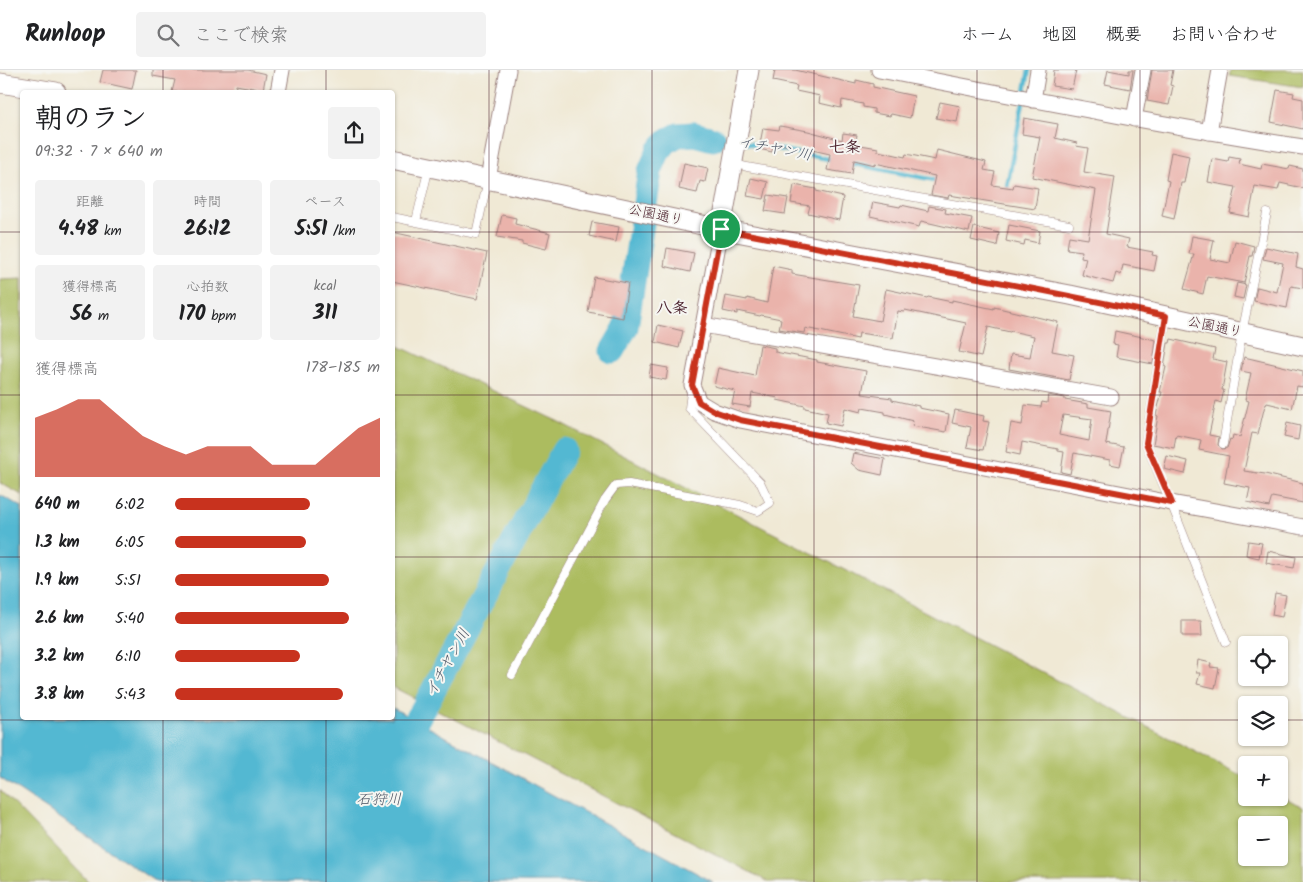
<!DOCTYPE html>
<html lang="ja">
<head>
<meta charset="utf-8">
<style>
	body { margin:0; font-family:Kalam,"Klee One",sans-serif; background:#f2f2f2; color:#202124; height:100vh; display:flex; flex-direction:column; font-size:19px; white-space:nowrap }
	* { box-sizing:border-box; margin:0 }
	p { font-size:16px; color:#757577 }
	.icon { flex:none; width:28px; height:28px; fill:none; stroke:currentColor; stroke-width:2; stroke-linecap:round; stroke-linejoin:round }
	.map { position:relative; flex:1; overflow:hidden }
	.details { position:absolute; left:20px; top:20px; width:375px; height:630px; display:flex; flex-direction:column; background:#fff; border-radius:5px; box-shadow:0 1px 4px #0004 }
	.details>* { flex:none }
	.buttons { position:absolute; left:1238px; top:566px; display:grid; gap:10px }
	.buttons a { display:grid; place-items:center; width:50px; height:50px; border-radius:5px; background:#fff; box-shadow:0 1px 4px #0004; font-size:25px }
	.pin { position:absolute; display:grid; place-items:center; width:42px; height:42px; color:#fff; margin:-21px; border:2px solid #fff; border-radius:50%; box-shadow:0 1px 5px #0007 }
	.round { display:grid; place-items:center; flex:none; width:52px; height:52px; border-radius:5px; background:#f2f2f2 }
	.overview { display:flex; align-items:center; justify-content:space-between; height:85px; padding:0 15px }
	h1 { font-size:28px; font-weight:600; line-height:38px }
	.figures { display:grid; grid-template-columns:repeat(3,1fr); gap:8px; height:85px; padding:5px 15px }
	.figures div { display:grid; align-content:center; border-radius:5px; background:#f2f2f2; text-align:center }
	.figures b { font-size:21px; font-weight:600 }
	.figures small { font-size:14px; font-weight:400 }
	.figures p { font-size:14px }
	.chart { height:140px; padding:10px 15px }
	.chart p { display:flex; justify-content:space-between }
	.chart svg { width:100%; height:90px; margin-top:5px; fill:#c8321e; opacity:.7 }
	ul { padding:0 15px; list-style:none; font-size:16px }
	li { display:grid; grid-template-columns:80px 60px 1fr; align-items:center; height:38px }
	li i { height:12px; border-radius:6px; background:#c8321e }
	header { display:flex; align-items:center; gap:30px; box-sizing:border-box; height:70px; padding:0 25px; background:#fff; border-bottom:1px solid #e0e0e0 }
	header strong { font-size:24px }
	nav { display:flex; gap:28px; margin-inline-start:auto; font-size:18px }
	.search { width:350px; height:45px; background:#f2f2f2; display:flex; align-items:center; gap:12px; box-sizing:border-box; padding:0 18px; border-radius:5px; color:#757577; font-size:19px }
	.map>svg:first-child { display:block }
	.green { fill:#acbc5f; stroke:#7b6e45; fill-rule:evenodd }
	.water { fill:#53b8d2; stroke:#4e6c7e }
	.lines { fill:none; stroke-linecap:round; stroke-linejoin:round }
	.stream { stroke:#53b8d2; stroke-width:4.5 }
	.river { stroke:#53b8d2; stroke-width:25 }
	.building { fill:#eab3ab; fill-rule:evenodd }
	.service-casing { stroke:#9d8480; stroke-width:9 }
	.minor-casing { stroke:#9d8480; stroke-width:17 }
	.tertiary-casing { stroke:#9d8480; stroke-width:21 }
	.service { stroke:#fff; stroke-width:8 }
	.minor { stroke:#fff; stroke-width:15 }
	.tertiary { stroke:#fff; stroke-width:19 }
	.route-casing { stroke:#fff; stroke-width:10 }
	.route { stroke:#c8321e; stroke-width:6 }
	.grid { fill:none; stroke:#4a1f2b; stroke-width:1; stroke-opacity:0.55 }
	.labels { text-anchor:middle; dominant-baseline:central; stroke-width:4; stroke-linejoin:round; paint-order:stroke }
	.street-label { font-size:14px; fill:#4a1f2b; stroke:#f6f6f2 }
	.water-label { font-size:15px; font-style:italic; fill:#4d5565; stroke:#f6f6f2 }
	.quarter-label { font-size:16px; font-weight:bold; fill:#4a1f2b; stroke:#f6f6f2 }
</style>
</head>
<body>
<header>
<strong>Runloop</strong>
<div class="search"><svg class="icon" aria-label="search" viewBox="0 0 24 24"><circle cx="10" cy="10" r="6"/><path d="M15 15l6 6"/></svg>ここで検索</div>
<nav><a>ホーム</a><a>地図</a><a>概要</a><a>お問い合わせ</a></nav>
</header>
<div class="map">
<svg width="1303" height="812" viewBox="0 0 1303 812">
	<rect width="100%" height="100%" fill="#f6f6f2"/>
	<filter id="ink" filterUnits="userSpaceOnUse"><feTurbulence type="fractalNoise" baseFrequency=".02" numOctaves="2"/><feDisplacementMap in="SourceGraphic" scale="10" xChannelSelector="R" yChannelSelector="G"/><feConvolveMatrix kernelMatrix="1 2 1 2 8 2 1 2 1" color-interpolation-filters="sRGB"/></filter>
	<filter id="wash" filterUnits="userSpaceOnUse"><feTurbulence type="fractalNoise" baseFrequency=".0096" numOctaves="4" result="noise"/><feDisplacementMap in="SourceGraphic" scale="20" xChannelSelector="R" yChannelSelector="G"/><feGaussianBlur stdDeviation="1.12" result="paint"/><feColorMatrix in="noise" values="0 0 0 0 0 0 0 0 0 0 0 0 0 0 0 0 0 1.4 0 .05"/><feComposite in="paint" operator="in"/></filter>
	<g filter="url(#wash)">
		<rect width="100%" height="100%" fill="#f0e9d5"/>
		<g class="green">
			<polygon points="1231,0 1303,0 1303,17 1229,6"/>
			<polygon points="22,208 22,425 0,413 0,209"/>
			<path d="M392,273L557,351L1246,708V728H1279V725L1303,737V812H769L393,617ZM1246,755H1279V788H1246Z"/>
			<polygon points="0,720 89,812 0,812"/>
		</g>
		<polygon class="water" points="0,425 22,437 22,648 392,648 393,638 713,812 156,812 0,708"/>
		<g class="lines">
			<g class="stream">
				<polyline points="713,69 731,71"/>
				<polyline points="741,72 834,90"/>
				<polyline points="849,93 940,111"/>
				<polyline points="1006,122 1029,0"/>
			</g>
			<g class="river">
				<polyline points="612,281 626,257 650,101 658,82 667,71 678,65 694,64 713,69"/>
				<polyline points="400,681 564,380"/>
			</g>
		</g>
		<g id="blocks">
			<g class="building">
				<polygon points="103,0 136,0 132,19 100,12"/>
				<polygon points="153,0 248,0 266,4 263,20 236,15 235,22 172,22 175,10 153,6"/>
				<polygon points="775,0 795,0 856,14 856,10 873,14 873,17 914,26 910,48 891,44 890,46 874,43 874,39 863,37 863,34 842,30 841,38 819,33 820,26 796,21 797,16 773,11"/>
				<polygon points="1054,0 1076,0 1072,19 1052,16"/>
				<polygon points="1108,0 1129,4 1129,0 1133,0 1130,19 1105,14"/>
				<polygon points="1152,0 1173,0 1170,15 1173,16 1169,35 1147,31"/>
				<polygon points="1277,20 1294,23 1293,27 1303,29 1303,59 1271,52"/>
				<polygon points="940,32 960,36 957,52 936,48"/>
				<polygon points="1024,48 1058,54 1055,68 1077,73 1076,76 1088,78 1084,102 1115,107 1106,164 1129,169 1127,177 1153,182 1152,185 1157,186 1154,201 1123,195 1121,205 1116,203 1113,213 1082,205 1086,188 1081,187 1082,181 1067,179 1069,166 1088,169 1096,120 1032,107 1040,67 1022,64"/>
				<polygon points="780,56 808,61 842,70 843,63 857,65 855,74 878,78 878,81 905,87 906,84 935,90 937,80 986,92 984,100 995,102 992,115 1013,118 1014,114 1038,118 1035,139 949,125 948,128 931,125 935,106 875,93 875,95 854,90 852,104 827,100 830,84 803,78 802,78 774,73 772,82 759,79 763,58 779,60"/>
				<polygon points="1171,82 1189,86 1184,113 1181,113 1174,149 1162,146 1169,111 1166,110"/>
				<polygon points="1229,87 1240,89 1239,94 1261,99 1262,94 1289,99 1290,96 1303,99 1303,118 1280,113 1278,120 1255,116 1249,147 1230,143 1236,117 1208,112 1212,89 1228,92"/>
				<polygon points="684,93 708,98 705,112 700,111 697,123 679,119"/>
				<polygon points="751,108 768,112 764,129 747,126"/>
				<polygon points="794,115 816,119 816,121 843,127 839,150 808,143 810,136 791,133"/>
				<polygon points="768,125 788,128 785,144 765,141"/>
				<polygon points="873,132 900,137 901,135 928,141 929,136 946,139 945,143 972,148 969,162 921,151 919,157 870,146"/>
				<polygon points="502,145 516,148 515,154 550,163 546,179 522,173 522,171 497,167"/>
				<polygon points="592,152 619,157 616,172 589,166"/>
				<polygon points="1009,155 1040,161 1038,173 1025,170 1024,175 1006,171"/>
				<polygon points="974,157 999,163 997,176 971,170"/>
				<polygon points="392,162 487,183 477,229 392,211"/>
				<polygon points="1192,166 1214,170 1210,189 1230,193 1235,171 1254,176 1252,186 1250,186 1244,213 1207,206 1203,224 1184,219 1194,184 1189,184"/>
				<polygon points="1266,177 1298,184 1296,197 1303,199 1303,218 1291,216 1287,238 1254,231 1257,217 1277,222 1283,193 1263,189"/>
				<polygon points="667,178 694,183 690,202 664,196"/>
				<polygon points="773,196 792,200 792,204 859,215 853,246 880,251 886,219 927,228 928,227 952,232 952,230 994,239 994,237 1058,252 1052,281 1074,285 1069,310 1009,299 1011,284 1030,287 1034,266 1011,261 1010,262 988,257 981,287 959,282 966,253 905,240 904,242 898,241 893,268 859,263 858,269 805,258 804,263 779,259 781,249 761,245 760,246 737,241 737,244 723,241 726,226 747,230 747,228 767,233"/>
				<polygon points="594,207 628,213 623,248 588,242"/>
				<polygon points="1237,213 1246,215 1243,229 1234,227"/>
				<polygon points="658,255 683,261 679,278 655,272"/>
				<polygon points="1115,261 1156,270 1153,294 1116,287 1118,275 1113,274"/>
				<polygon points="1171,269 1215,279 1213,289 1227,292 1222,320 1224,320 1221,333 1216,331 1209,365 1219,367 1218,375 1222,379 1227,378 1230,369 1232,370 1233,365 1240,367 1249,331 1245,330 1251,303 1241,301 1244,287 1303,301 1303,317 1297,316 1292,339 1267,333 1266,335 1265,335 1258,364 1252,363 1244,401 1265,404 1303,413 1303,433 1272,427 1269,437 1247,432 1250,418 1224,413 1229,386 1199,380 1201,370 1176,365 1174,378 1153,374 1158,346 1156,345 1162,322 1160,322 1166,297 1164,296 1168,273 1170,273"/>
				<polygon points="760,275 775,278 775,282 817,290 817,292 866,301 862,324 892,328 892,330 919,336 919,338 949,344 946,362 912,356 913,351 885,344 885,342 862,338 861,342 845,338 841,356 826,353 828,343 805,338 805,336 777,330 778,328 752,323 750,337 732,334 735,321 714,316 718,298 755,306"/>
				<polygon points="651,295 668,298 666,310 649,307"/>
				<path d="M1048,325L1065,328V330L1088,334V337L1111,341L1106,374L1124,377L1120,396L1110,394V390L1074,383L1070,404L1061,402L1064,382L1058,381V379L1022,372L1020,385L1006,382L1011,353L1022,355L1025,335L1041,337L1042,332L1047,333ZM1063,345L1092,349L1089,371L1059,365Z"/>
				<polygon points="955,340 984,346 983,351 989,352 983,380 967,377 971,357 952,353"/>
				<polygon points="1287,353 1300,356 1298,370 1284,367"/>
				<polygon points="853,383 885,389 882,405 859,400 851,393"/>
				<polygon points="1167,386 1188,391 1185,404 1164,399"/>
				<polygon points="1248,471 1262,473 1259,488 1246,485"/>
				<polygon points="1268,481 1296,487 1294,498 1266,493"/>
				<polygon points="1275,523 1286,525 1282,547 1272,545"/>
				<polygon points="1182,551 1201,551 1202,566 1182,566"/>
				<polygon points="1198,590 1211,593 1210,597 1219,598 1215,618 1197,614 1200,603 1196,603"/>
			</g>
		</g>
	</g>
	<g filter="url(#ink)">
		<use href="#blocks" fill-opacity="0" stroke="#9d8480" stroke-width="1"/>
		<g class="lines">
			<g class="service-casing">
				<g id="service">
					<polyline points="732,93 747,97 1069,155"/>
					<polyline points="392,147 476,164 488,109"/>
					<polyline points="416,151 429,97"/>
					<polyline points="1166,246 1146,373 1171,433 1226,572"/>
					<polyline points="1223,374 1242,263 1267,143"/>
					<polyline points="512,605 605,430 616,415 629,414 740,435 758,441 770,433 760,412 689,338 691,322"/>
				</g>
			</g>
			<g class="minor-casing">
				<g id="minor">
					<path d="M879,0C1020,27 1161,55 1303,77"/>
					<polyline points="278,22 282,0"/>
					<polyline points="1033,30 1038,0"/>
					<polyline points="1134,49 1143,0"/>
					<polyline points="1209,62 1220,0"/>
					<polyline points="488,109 508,0"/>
					<polyline points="721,159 692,315 699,332 714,341 740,350 1171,433 1303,457"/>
					<polyline points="703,255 1111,327"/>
				</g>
			</g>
			<g class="tertiary-casing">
				<g id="tertiary">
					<polyline points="0,13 56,22"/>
					<polyline points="392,89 721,159 1070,225 1303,276"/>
					<polyline points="721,159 749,0"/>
				</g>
			</g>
			<use href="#service" class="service"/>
			<use href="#minor" class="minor"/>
			<use href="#tertiary" class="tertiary"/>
		</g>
	</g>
	<g class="lines" filter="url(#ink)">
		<g class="route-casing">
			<path id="route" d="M721,159C869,188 1018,214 1166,246L1146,373L1172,433L740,350L714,341L699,332L692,315Z"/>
		</g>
		<use href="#route" class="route"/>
	</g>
	<path class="grid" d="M163,0V22M326,0V22M489,0V812M652,0V812M814,0V812M977,0V812M1140,0V812M0,162H22M392,162H1303M0,325H22M392,325H1303M0,487H22M392,487H1303M163,648V812M326,648V812M0,650H1246M1279,650H1303"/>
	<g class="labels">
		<g class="street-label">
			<text transform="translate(656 145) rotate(12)">公園通り</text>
			<text transform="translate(1215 257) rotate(12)">公園通り</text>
		</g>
		<g class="water-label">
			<text transform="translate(775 79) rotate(11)">イチヤン川</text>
			<text transform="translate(448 593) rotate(-61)">イチヤン川</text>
			<text x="379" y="730">石狩川</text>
		</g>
		<g class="quarter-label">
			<text x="845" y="77">七条</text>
			<text x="672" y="238">八条</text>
		</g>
	</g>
</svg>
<div class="buttons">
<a><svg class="icon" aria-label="locate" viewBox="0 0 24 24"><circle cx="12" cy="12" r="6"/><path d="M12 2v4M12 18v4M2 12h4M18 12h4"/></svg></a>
<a><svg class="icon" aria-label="layers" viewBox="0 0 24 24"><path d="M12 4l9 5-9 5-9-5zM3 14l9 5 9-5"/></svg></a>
<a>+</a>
<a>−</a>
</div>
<div class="pin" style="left:721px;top:159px;background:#1e9e55"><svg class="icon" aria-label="arrive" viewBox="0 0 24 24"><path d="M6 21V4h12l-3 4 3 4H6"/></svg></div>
<section class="details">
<div class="overview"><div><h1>朝のラン</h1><p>09:32 · 7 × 640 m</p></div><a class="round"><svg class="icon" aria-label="share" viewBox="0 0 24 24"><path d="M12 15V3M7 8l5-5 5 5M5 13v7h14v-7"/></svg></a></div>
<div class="figures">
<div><p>距離</p><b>4.48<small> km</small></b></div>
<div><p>時間</p><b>26:12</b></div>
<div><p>ペース</p><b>5:51<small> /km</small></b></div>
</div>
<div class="figures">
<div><p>獲得標高</p><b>56<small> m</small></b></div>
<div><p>心拍数</p><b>170<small> bpm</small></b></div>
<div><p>kcal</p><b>311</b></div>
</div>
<div class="chart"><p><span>獲得標高</span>178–185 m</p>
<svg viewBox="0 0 160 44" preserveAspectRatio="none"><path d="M0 44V15L10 11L20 6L30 6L40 15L50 24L60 29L70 33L80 29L90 29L100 29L110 38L120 38L130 38L140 29L150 20L160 15V44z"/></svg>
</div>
<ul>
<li><b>640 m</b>6:02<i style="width:66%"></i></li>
<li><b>1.3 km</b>6:05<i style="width:64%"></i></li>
<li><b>1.9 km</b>5:51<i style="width:75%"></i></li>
<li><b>2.6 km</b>5:40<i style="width:85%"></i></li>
<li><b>3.2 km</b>6:10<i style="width:61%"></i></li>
<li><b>3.8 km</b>5:43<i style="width:82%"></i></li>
</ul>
</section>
</div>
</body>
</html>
